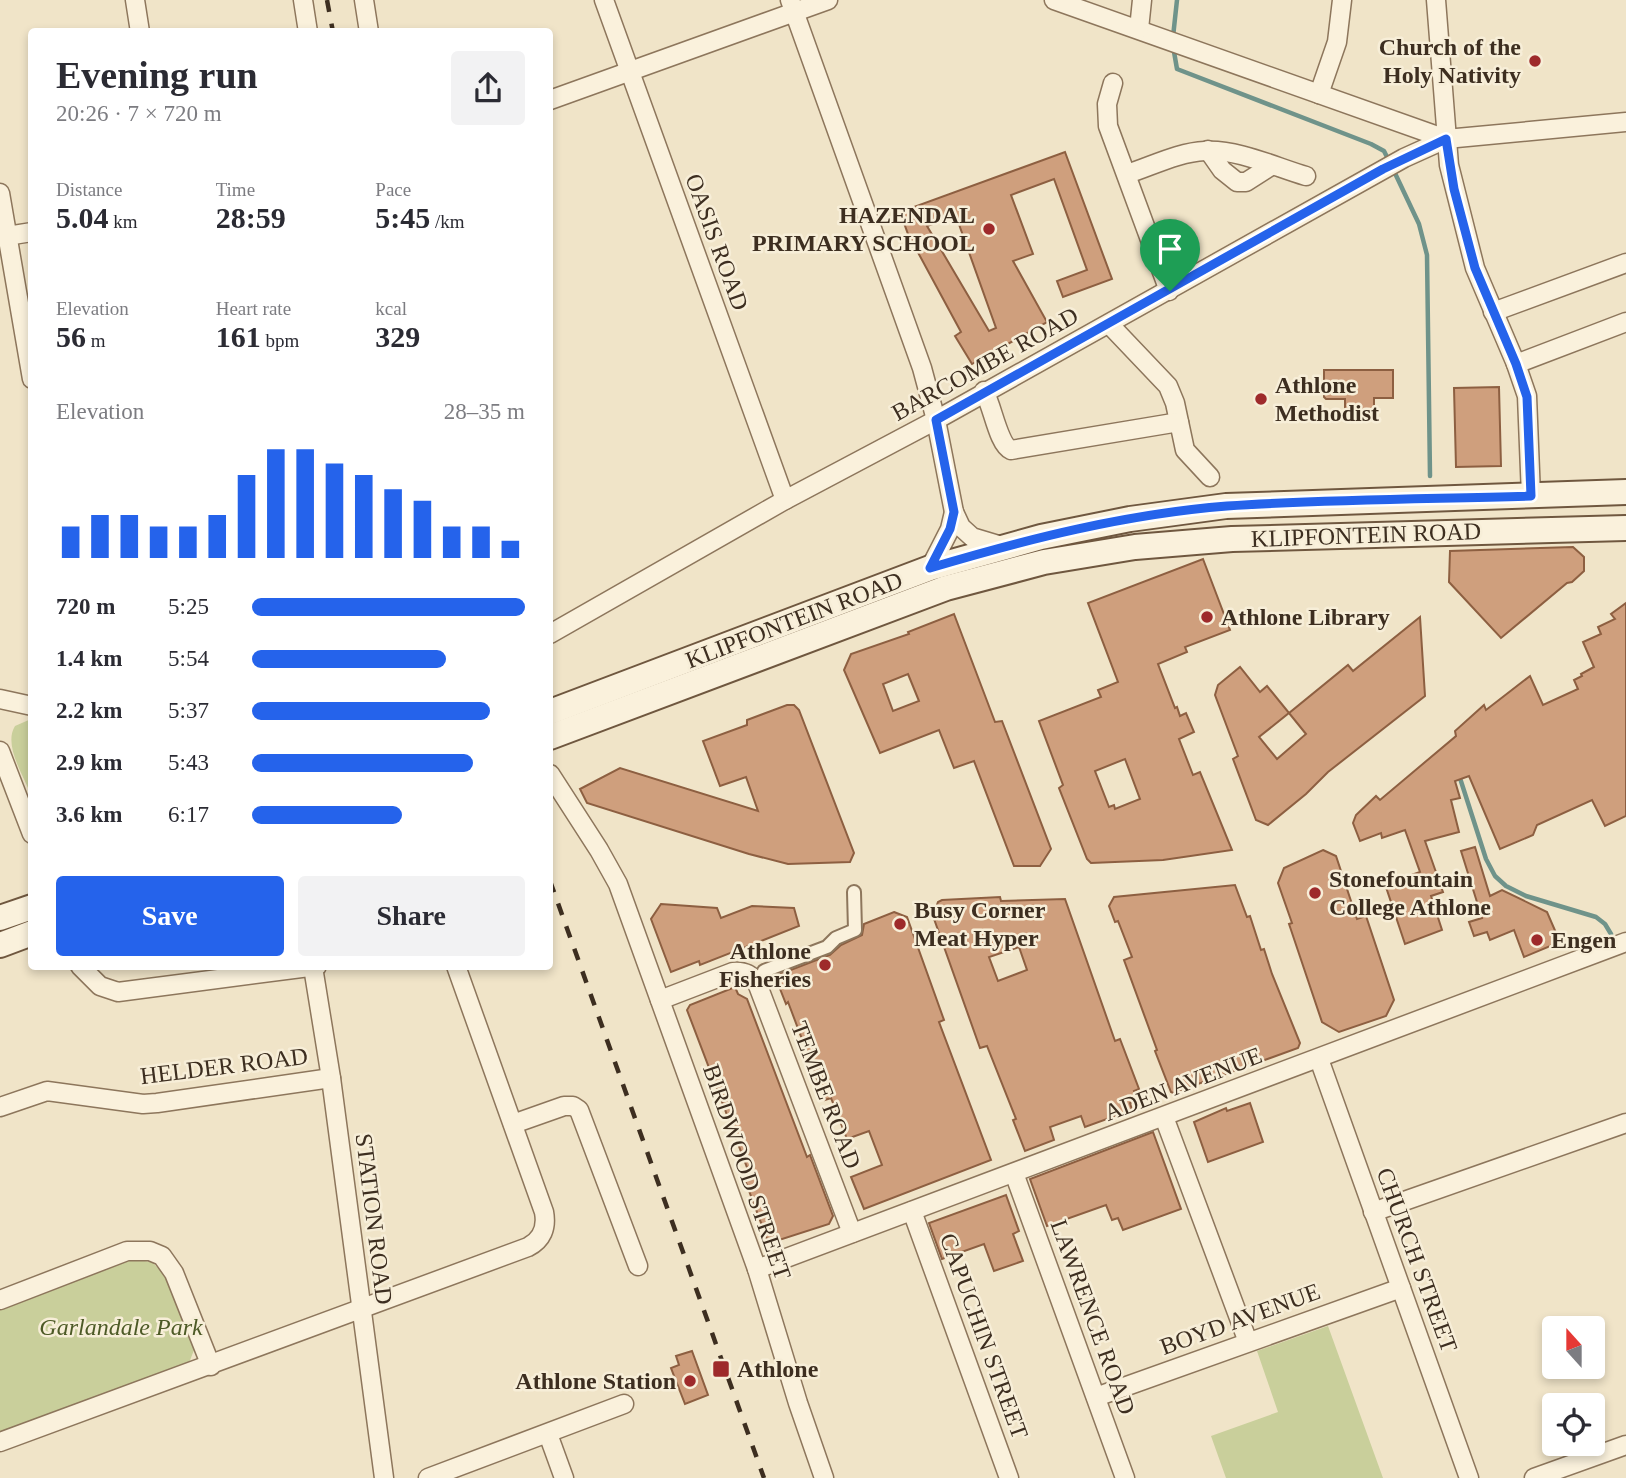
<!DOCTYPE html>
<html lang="en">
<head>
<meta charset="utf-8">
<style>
	body { margin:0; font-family:Georgia,serif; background:#f2f2f3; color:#2b2b33; height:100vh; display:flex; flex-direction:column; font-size:26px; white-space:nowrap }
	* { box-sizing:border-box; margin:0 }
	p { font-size:23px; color:#7c7c81 }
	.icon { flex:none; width:38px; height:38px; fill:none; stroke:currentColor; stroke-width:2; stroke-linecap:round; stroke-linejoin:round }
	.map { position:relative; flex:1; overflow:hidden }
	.drawer { position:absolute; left:28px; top:28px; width:525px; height:942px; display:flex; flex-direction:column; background:#fff; border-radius:7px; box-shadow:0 4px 10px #0003 }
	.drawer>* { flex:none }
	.needle { width:46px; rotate:339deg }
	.fabs { position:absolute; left:1542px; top:1316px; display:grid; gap:14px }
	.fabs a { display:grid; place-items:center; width:63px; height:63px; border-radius:7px; background:#fff; box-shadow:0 4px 10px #0003; font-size:35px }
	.pin { position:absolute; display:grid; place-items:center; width:60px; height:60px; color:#fff; margin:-72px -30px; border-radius:50% 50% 50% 0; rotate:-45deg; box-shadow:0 0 7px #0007 }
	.pin .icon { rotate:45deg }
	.round { display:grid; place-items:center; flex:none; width:74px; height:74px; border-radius:7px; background:#f2f2f3 }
	.overview { display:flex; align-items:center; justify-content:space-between; height:119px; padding:0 28px }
	h1 { font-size:38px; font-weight:800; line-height:52px }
	.figures { display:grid; grid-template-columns:repeat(3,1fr); gap:10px; height:119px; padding:7px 28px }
	.figures div { display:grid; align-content:center }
	.figures b { font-size:30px; font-weight:800 }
	.figures small { font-size:19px; font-weight:400 }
	.figures p { font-size:19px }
	.chart { height:196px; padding:14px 28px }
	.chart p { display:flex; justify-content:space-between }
	.chart svg { width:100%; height:126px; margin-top:7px; stroke:#2563eb; stroke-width:6 }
	.primary-button { display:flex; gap:14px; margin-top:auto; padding:14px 28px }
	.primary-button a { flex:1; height:80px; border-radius:7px; background:#2563eb; color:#fff; font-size:28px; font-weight:800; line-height:80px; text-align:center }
	.primary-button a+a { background:#f2f2f3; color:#2b2b33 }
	ul { padding:0 28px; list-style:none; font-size:23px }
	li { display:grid; grid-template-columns:112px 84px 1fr; align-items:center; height:52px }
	li i { height:18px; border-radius:9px; background:#2563eb }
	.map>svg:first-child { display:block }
	.green { fill:#c9cf9b }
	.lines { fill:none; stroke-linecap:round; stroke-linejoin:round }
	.stream { stroke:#6f938a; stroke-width:4.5 }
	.building { fill:#cf9f7d; stroke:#8d5f41; stroke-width:2; fill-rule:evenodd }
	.pedestrian-casing { stroke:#8d765c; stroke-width:16 }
	.minor-casing { stroke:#8d765c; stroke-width:21 }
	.secondary-casing { stroke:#6f573f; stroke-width:28 }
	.pedestrian { stroke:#faf1dc; stroke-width:12 }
	.minor { stroke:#faf1dc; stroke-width:18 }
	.secondary { stroke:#faf1dc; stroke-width:24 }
	.rail { stroke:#3d2e20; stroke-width:4.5; stroke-dasharray:12 12; stroke-linecap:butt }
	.route-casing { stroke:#fff; stroke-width:14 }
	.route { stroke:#2563eb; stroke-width:9 }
	.poi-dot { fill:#9e2a2b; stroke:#f7eed8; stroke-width:2.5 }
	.labels { text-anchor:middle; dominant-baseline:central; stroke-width:5; stroke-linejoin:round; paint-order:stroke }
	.poi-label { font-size:24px; font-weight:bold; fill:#3d2e20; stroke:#f7eed8; text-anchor:start }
	.street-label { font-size:24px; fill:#3d2e20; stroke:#f7eed8 }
	.park-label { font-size:24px; font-style:italic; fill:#4d5a26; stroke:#f7eed8 }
</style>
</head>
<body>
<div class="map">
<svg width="1626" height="1478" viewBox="0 0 1626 1478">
	<rect width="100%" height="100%" fill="#f0e4c8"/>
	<g class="green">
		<path d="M31,719H32L31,795C24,776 3,745 15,726Z"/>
		<polygon points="130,1259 152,1262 167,1277 192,1340 194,1350 189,1363 0,1436 0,1309"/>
		<polygon points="1328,1326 1383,1478 1226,1478 1211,1436 1278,1412 1257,1351"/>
	</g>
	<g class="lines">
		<g class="stream">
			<polyline points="1173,37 1177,0"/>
			<polyline points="1173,46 1177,69 1371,144 1384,151 1389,161"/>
			<polyline points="1393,169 1419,224 1427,255 1430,476"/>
			<polyline points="1459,775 1486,859 1495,876 1506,886 1526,896 1596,917 1605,924 1611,934"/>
		</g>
	</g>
	<g class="building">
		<path d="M1065,152L1112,279L1063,297L1057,281L1087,270L1054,179L1011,195L1033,254L1013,261L1047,322L972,364L955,336L961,332L908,234L900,212ZM956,216L996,328L989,331L927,226Z"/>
		<polygon points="1324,370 1393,370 1393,398 1374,398 1374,415 1345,415 1345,399 1326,399 1324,397"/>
		<polygon points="1499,387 1501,466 1456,467 1454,388"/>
		<polygon points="1573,547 1584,557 1584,571 1572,582 1567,583 1501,638 1449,582 1450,551"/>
		<path d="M1203,559L1230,630L1185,647L1187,652L1158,664L1175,708L1177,707L1180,716L1186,713L1194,732L1179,739L1193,775L1200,772L1232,850L1163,860L1091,863L1087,859L1059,788L1063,785L1039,721L1101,697L1098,690L1118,682L1088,603ZM1125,759L1140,799L1115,809L1114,805L1109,807L1095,771Z"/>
		<polygon points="1626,603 1626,816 1605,826 1592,800 1537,825 1533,835 1500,849 1469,776 1455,781 1460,798 1451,800 1459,832 1425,841 1443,892 1431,896 1442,930 1405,944 1385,884 1420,872 1405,830 1382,838 1381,833 1360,841 1353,823 1356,815 1376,796 1380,800 1456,736 1455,731 1484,705 1486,710 1530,676 1543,705 1578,689 1574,680 1582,676 1581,674 1594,667 1583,642 1601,634 1598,627 1615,619 1611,614"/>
		<path d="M954,614L995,722L1002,721L1051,849L1040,866H1014L974,761L954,768L939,730L880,753L844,670L851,654L909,634L908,632ZM908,674L919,701L893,711L883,684Z"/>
		<path d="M1420,617L1425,696L1328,772L1306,794L1268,825L1256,820L1233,759L1238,756L1215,695L1218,685L1240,667L1260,692L1267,686L1289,713L1348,665L1353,671ZM1289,713L1306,734L1277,759L1259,737Z"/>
		<polygon points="787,705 794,705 799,710 854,853 850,862 788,864 749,854 587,803 580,789 620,768 758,811 746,777 720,786 703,741 747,725 747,720"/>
		<polygon points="1475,847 1490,896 1502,890 1547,912 1560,942 1524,957 1514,930 1490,940 1487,932 1474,936 1469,922 1482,918 1461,851"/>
		<polygon points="1323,850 1336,856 1357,919 1366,916 1394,1000 1386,1016 1339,1032 1322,1022 1289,924 1292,923 1278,883 1284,868"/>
		<polygon points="1235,885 1247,917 1250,916 1261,950 1264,949 1272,974 1300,1043 1298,1048 1173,1093 1171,1092 1155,1051 1157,1050 1124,960 1132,957 1118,921 1115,922 1109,906 1114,897"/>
		<path d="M1000,897L1001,901L1065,899L1115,1041L1120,1039L1139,1089L1134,1091L1138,1100L1130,1103L1132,1110L1085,1127L1081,1116L1050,1127L1054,1140L1025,1151L1013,1120L1016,1119L987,1046L980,1048L933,916L938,902L942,900ZM1019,947L1027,970L998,981L989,957Z"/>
		<polygon points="661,904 717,908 721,918 752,906 794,908 799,926 700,965 699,961 671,972 651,919"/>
		<polygon points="894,912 907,917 944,1020 939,1022 991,1160 864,1209 851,1177 882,1165 869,1131 847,1139 831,1098 825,1100 788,1002 786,1004 775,976 830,955 841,945 862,935 864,924"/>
		<polygon points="735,987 738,994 747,999 807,1157 810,1155 833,1216 829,1224 773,1242 767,1239 745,1180 751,1178 687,1010 690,1005"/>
		<polygon points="1250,1103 1263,1142 1208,1162 1194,1122 1226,1108 1227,1111"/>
		<polygon points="1153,1132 1181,1209 1123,1230 1118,1218 1112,1220 1106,1205 1047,1226 1030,1179"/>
		<polygon points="1006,1195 1019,1231 1013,1234 1023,1261 994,1271 984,1244 942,1259 929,1223"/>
		<polygon points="692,1351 708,1395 685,1404 671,1368 679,1365 676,1356"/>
	</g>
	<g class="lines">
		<g class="pedestrian-casing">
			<polyline id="pedestrian" points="764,971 827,947 836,938 855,930 854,892"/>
		</g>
		<g class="minor-casing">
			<g id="minor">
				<polyline points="135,0 140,32"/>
				<polyline points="303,0 308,32"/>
				<polyline points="364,0 369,32"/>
				<polyline points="604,0 785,500"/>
				<polyline points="790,0 922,368 936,420 954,512 961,527 972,537 1002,546"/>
				<polyline points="1054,0 1446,139"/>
				<polyline points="1436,0 1449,165 1475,268 1516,364 1527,396 1531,496"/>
				<polyline points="1139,29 1142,0"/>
				<polyline points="1113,83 1107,104 1108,126 1169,291"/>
				<polyline points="1319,94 1337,42 1342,0"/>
				<polyline points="550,100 828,0"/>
				<polyline points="1208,150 1222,170 1237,182 1246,182 1271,166"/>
				<path d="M1127,174C1152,166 1179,152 1205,151C1238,149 1275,167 1306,176"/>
				<polyline points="0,193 32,379"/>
				<polyline points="0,237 32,232"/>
				<polyline points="1493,312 1626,263"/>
				<polyline points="1109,324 1168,386 1175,403 1185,450 1210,477"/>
				<polyline points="1516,364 1626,322"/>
				<path d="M984,391C993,407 998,444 1011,450L1179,422"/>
				<polyline points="930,568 950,529 954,512"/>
				<polyline points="550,634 785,500 936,420 1404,158 1446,139 1626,122"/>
				<polyline points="0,699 32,706"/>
				<polyline points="0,751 32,834"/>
				<polyline points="550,774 599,850 618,884 757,1269 798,1403 824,1478"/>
				<polyline points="80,966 100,986 118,992 317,966"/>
				<polyline points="313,967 331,1078 384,1478"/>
				<path d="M660,1000L733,972C744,971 751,974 757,983L852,1233"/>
				<polyline points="1319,1059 1469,1478"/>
				<polyline points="0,1107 47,1091 143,1104 157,1103 331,1078"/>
				<polyline points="1164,1117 1248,1342"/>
				<polyline points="513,1124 564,1106 573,1106 579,1110 638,1266"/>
				<polyline points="1014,1173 1125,1478"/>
				<polyline points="912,1211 1009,1478"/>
				<polyline points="1373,1212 1626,1123"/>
				<polyline points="757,1269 1626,942"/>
				<polyline points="0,1300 127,1251 150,1251 162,1256 174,1273 211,1366"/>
				<polyline points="1096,1397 1401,1288"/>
				<polyline points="548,1434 564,1478"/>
				<path d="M0,1442L528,1247C542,1240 547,1228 544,1212L456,966"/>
				<polyline points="428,1478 624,1404"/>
				<polyline points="1534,1478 1626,1445"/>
			</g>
		</g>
		<g class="secondary-casing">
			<g id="secondary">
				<polyline points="550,712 930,568 1041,537 1130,519 1226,506 1626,492"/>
				<polyline points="550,737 946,588 1044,562 1135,547 1232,539 1626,528"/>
				<polyline points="0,918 32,907"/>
				<polyline points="0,945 32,933"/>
			</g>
		</g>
		<use href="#pedestrian" class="pedestrian"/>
		<use href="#minor" class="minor"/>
		<use href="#secondary" class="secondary"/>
		<g class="rail">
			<polyline points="327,0 333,32"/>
			<polyline points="550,881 764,1478"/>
		</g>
	</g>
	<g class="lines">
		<g class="route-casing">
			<path id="route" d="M1446,139L1454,189L1475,268L1516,364L1527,397L1531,496C1430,499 1328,499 1227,506C1126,514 1027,539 930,568L950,529L954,512L936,420L1383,169Z"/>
		</g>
		<use href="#route" class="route"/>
	</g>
	<g class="poi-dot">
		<circle cx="1535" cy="61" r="7"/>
		<circle cx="989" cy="229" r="7"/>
		<circle cx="1261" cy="399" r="7"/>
		<circle cx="1207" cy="617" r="7"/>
		<circle cx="1315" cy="893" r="7"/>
		<circle cx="900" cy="924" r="7"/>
		<circle cx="1537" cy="940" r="7"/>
		<circle cx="825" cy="965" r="7"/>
		<rect x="712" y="1360" width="18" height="18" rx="3.5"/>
		<circle cx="690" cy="1381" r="7"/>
	</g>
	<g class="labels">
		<g class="poi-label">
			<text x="1521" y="47" text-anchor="end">Church of the<tspan x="1521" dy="28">Holy Nativity</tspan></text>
			<text x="975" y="215" text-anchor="end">HAZENDAL<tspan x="975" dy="28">PRIMARY SCHOOL</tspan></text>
			<text x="1275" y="385">Athlone<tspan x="1275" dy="28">Methodist</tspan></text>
			<text x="1221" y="617">Athlone Library</text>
			<text x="1329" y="879">Stonefountain<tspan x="1329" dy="28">College Athlone</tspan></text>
			<text x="914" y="910">Busy Corner<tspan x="914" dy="28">Meat Hyper</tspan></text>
			<text x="1551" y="940">Engen</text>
			<text x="811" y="951" text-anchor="end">Athlone<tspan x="811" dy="28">Fisheries</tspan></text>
			<text x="737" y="1369">Athlone</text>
			<text x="676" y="1381" text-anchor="end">Athlone Station</text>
		</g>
		<g class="street-label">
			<text transform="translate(717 242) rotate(70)">OASIS ROAD</text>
			<text transform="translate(985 364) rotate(-29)">BARCOMBE ROAD</text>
			<text transform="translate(1366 535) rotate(-2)">KLIPFONTEIN ROAD</text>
			<text transform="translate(794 620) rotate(-21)">KLIPFONTEIN ROAD</text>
			<text transform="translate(224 1066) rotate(-7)">HELDER ROAD</text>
			<text transform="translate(1183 1084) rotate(-21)">ADEN AVENUE</text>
			<text transform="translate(826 1095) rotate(69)">TEMBE ROAD</text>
			<text transform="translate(747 1172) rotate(71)">BIRDWOOD STREET</text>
			<text transform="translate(374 1219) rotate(83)">STATION ROAD</text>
			<text transform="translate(1417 1260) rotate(70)">CHURCH STREET</text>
			<text transform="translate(1093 1317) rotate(70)">LAWRENCE ROAD</text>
			<text transform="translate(1240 1319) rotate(-20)">BOYD AVENUE</text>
			<text transform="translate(984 1336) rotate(70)">CAPUCHIN STREET</text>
		</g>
		<g class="park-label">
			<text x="121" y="1327">Garlandale Park</text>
		</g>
	</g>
</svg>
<div class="fabs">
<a><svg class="needle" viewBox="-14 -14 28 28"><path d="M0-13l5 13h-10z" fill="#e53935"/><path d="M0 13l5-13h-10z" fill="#7c7c81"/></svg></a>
<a><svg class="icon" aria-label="locate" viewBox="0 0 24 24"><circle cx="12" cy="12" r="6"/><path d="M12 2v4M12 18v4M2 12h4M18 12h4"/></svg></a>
</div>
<div class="pin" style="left:1170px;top:291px;background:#1e9e55"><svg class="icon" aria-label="arrive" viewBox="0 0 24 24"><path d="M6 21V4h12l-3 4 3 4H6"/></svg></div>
<section class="drawer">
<div class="overview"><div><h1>Evening run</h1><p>20:26 · 7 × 720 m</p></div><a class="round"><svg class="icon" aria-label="share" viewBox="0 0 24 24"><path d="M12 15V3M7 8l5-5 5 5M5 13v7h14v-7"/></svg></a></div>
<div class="figures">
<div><p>Distance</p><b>5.04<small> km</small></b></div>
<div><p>Time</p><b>28:59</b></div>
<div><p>Pace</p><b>5:45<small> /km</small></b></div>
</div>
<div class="figures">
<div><p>Elevation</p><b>56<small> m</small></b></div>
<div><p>Heart rate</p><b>161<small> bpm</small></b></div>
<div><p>kcal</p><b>329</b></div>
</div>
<div class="chart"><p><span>Elevation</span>28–35 m</p>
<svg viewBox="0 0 160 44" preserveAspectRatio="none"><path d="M5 44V33M15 44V29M25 44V29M35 44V33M45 44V33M55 44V29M65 44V15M75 44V6M85 44V6M95 44V11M105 44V15M115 44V20M125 44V24M135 44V33M145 44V33M155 44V38"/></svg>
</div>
<ul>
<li><b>720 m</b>5:25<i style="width:100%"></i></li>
<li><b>1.4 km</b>5:54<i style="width:71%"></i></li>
<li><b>2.2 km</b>5:37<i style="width:87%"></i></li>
<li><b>2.9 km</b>5:43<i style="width:81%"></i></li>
<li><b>3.6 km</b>6:17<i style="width:55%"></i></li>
</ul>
<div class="primary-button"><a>Save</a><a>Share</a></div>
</section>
</div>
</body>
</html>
